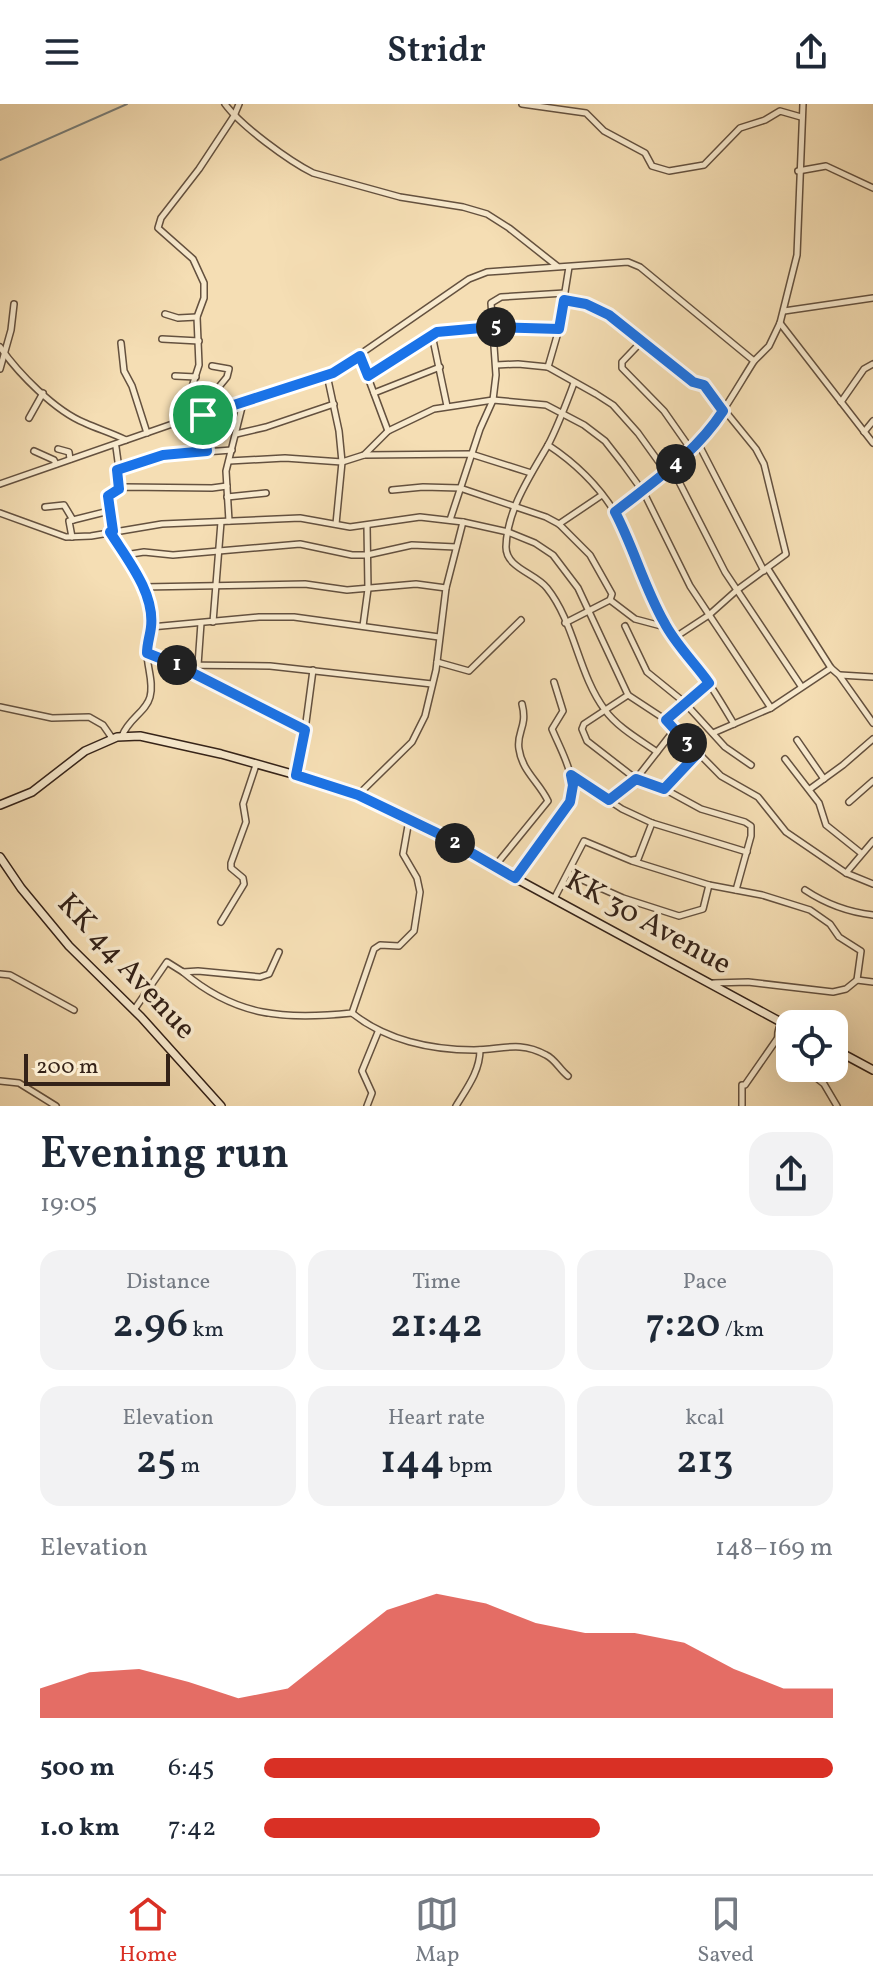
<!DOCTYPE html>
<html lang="en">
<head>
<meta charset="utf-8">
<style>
	body { margin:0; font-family:Vollkorn,serif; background:#f2f2f3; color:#1f2937; height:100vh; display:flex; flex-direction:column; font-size:30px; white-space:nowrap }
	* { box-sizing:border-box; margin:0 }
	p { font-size:26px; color:#747a83 }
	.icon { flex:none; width:44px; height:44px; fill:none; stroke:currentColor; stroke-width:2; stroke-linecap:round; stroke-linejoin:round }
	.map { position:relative; height:1002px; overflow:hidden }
	.side { display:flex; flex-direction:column; background:#fff; flex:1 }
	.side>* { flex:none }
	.controls { position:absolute; left:776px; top:906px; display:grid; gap:16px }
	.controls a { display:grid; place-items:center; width:72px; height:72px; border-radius:16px; background:#fff; box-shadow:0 8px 32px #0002; font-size:40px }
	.scale { position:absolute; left:24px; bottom:20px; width:146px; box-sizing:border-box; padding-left:8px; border:4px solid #342218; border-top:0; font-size:22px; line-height:28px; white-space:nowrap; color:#342218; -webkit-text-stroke:6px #f8eace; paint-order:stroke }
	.pin { position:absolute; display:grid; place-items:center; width:68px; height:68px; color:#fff; margin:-34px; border:4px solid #fff; border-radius:50%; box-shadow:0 2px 8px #0007 }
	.km { position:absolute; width:40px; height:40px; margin:-20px; border-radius:50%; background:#222; color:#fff; font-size:22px; line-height:40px; text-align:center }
	.round { display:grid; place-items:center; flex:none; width:84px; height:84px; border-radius:24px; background:#f2f2f3 }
	.summary { display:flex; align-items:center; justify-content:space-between; height:136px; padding:0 40px }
	h1 { font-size:44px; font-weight:600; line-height:60px }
	.stats { display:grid; grid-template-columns:repeat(3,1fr); gap:12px; height:136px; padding:8px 40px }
	.stats div { display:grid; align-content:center; border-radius:20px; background:#f2f2f3; text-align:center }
	.stats b { font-size:40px; font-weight:600 }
	.stats small { font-size:22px; font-weight:400 }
	.stats p { font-size:22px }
	.chart { height:224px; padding:16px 40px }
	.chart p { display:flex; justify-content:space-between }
	.chart svg { width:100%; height:144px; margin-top:8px; fill:#d93025; opacity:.7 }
	ul { padding:0 40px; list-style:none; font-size:26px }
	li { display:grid; grid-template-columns:128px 96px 1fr; align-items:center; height:60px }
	li i { height:20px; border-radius:10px; background:#d93025 }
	header { display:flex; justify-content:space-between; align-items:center; height:104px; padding:0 40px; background:#fff; font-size:36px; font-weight:600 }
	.menu { display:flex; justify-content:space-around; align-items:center; height:112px; border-top:2px solid #e0e1e3; background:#fff; font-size:22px; color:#747a83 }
	.menu a { display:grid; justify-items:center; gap:4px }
	.menu .on { color:#d93025 }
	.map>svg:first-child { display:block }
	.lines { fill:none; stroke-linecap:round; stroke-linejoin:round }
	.stream { stroke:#777d79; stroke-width:2 }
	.street-casing { stroke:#64513f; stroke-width:8 }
	.secondary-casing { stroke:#342218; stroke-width:10 }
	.street { stroke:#f8eace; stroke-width:5 }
	.secondary { stroke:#f8eace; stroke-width:7 }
	.route-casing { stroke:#fff; stroke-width:16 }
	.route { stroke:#1a73e8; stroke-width:10 }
	.labels { text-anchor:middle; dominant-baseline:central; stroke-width:7; stroke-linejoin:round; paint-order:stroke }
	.street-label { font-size:30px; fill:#342218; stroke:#f8eace }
</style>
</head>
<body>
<header><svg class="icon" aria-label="menu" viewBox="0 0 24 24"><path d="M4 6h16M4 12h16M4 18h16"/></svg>Stridr<svg class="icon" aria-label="share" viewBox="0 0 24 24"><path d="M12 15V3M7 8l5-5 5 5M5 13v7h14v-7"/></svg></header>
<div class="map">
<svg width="873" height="1002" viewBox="0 0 873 1002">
	<rect width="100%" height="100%" fill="#f5deb4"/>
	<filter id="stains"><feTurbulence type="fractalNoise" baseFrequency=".0025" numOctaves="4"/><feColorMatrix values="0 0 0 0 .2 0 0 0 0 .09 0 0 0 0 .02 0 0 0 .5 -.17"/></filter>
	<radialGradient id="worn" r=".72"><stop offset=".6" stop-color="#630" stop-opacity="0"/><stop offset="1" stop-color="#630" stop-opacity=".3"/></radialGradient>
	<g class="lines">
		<polyline class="stream" points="0,56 127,0"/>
		<g class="street-casing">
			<g id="street">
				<path d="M225,0C241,22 289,57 313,69L400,93L463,103L487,110L509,124L557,162"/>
				<polyline points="522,0 586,9 604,27 645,49 652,62 669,67 704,61 740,24 765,16 780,7 801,13"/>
				<polyline points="798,67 826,62 873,84"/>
				<polyline points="564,196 586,200 609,211 693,278 704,281 756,345 764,360 786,450 737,486 709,511 674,534"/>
				<polyline points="784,207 873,194"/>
				<polyline points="165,210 178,214 197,213"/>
				<polyline points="780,219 873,339"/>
				<polyline points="432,231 447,302"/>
				<polyline points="162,235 199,237"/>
				<polyline points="643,236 622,258 622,264 664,307 692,347"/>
				<polyline points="121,239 124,267 132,282 147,329"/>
				<path d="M0,243C18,269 55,307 85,319C98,325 112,329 126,336"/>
				<polyline points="360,252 388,327"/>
				<polyline points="496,261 518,260 548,263 596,290 613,301 638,329 666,368"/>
				<polyline points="548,263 559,225 569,163"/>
				<polyline points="0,265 11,226 14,200"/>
				<polyline points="327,271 339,327 342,358 336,420"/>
				<polyline points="175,272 196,273"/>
				<polyline points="368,272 437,228 492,223 559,225"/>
				<path d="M574,279C566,300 558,322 548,341C530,372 507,406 506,443C506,464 535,469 547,484C575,519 578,570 605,606C617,623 640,636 657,648"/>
				<polyline points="374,289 440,263"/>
				<polyline points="841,298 864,265 873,260"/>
				<polyline points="187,300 195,306 218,284 227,273 229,265 212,262"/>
				<polyline points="203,311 207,347"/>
				<polyline points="29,314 43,289"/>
				<polyline points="181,317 199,261 197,213 204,194 204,179 193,155 158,124 161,114 199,65 234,12 239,0"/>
				<polyline points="864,328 873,317"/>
				<polyline points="236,330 266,323 334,300"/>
				<polyline points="698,339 764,467"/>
				<path d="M548,341C586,366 616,401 633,444C644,471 651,499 667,524C675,538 687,549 697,562C711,581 722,600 734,620"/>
				<polyline points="116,343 119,365"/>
				<polyline points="58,345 69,348 70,355"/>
				<polyline points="34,347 54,356 56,360"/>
				<polyline points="364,351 471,350 531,369"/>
				<polyline points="229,357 285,354 342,358 364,351 388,327 434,305 493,296 546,301 584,321 605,337 623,360 644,389 690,482 771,604"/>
				<polyline points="672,364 725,468 801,582"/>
				<polyline points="0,380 181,317 333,269 469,175 487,168 628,158 640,163 754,257 769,242 780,219 797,151 803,0"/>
				<polyline points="119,385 117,366 163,351 232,346"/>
				<polyline points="392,386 423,383 460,384 546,413 559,420 590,451 612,490 610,496 565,519"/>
				<polyline points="227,393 266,389"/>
				<polyline points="45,403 64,401 73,416"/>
				<path d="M615,408C641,388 670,369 693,345C718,319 735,287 754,257"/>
				<polyline points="0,409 66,433 91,432 162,420 300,414 350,423 420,413 463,418 508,428 535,439 553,451 578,484 628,591 666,616 721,672 758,693 786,728 846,769 873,780"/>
				<polyline points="450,416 480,325 493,296 496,271 491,199 501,193 565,189"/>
				<polyline points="229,417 226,367 243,299"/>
				<polyline points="559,420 602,391"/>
				<polyline points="113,427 108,392 124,383 212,384 227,382"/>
				<path d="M110,428C128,457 147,483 150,518C151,528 147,539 147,549C147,563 154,579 150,593C146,608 129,614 122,632"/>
				<polyline points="72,433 69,417 109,407"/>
				<polyline points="125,451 144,448 173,451 300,440 352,451 367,451 412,441 456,443"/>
				<polyline points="768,465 831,564 839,571 873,619"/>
				<polyline points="143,483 305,480 347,486 416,480 446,484"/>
				<polyline points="610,496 635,515 665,523"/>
				<polyline points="213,518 221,418"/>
				<polyline points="363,522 368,485 367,422"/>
				<polyline points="625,522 647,568 684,598 725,643 751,661"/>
				<polyline points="151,523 259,513 294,513 439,533"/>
				<polyline points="147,549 177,561 270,562 432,580"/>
				<polyline points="437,558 469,567 521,516"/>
				<polyline points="198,561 201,519"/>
				<polyline points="182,563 305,626"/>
				<polyline points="840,571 873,573"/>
				<polyline points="628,591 584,620 582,625 587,637 636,675 657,681 701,705 745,718 751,722 751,732 736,786"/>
				<polyline points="0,603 52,614 89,613 103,621 112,634"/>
				<polyline points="666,616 709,579"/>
				<polyline points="713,629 771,604 831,564"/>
				<polyline points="797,636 824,675"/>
				<polyline points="785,655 819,699 826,721 861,749"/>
				<polyline points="296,671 305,626 313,566"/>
				<polyline points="572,672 622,705 652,719 747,748"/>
				<polyline points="664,685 697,650"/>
				<polyline points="810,685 843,661 873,635"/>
				<polyline points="358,691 412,638 425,612 436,566 446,484 463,418"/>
				<polyline points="609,696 636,675 675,625"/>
				<polyline points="849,698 873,677"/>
				<polyline points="633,756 638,755 652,719"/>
				<path d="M495,762L548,697C539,678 522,667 519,645C516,628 528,623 522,600"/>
				<polyline points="846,769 873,737"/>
				<polyline points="569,770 623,794 679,812 703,805 709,781"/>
				<path d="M515,774L570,698C577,672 562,649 552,625L563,607L554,578"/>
				<path d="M805,786C826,800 847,808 873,811"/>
				<polyline points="554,795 584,737 632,757 709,781 762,791 810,806 830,820 839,833 861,847 857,876"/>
				<polyline points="221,818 244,780 243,774 231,764 231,759 246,718 243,700 256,661"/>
				<path d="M183,868C236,913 285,916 352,909L374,845L380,841L399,842L414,827L420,788L417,774L403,750L409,716"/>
				<polyline points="0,870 10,871 74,906"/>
				<polyline points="713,879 748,878 833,888 846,885 857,876 873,878"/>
				<polyline points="134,906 167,858 183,868 198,867 260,873 269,870 279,848"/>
				<path d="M352,909C385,936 431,946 474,946C501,946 519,936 546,951C555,955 560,966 568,972"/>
				<path d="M781,919C774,934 778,940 790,951"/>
				<polyline points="804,964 824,980 837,1002"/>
				<polyline points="0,977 19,979 56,1002"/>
				<polyline points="742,1001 742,981 745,981 777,935"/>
				<polyline points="367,1002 372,989 362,967 378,928"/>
				<path d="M456,1002C467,984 480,967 480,946"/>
			</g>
		</g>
		<g class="secondary-casing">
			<g id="secondary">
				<polyline points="0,701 32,688 85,647 117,633 140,632 221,650 296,671 358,691 437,729 515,774 790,923"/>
				<polyline points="0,753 21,784 69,842 141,913 221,1002"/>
				<polyline points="834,945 873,966"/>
			</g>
		</g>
		<use href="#street" class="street"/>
		<use href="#secondary" class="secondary"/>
	</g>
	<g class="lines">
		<g class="route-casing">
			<path id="route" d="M564,196L586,200L609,211L693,278L704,281L723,307C695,350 654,377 615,408C634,444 644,483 664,518C675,540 695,559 709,579L666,616L697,650L664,685L636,675L609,696L571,671L573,681L570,698L515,774L437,729L358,691L296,671L305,626L177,561L147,549C147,540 150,532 151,523C155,489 127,455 110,428L113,427L108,392L119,385L117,366L163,351L207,347L203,311L333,269L360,252L368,272L437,228L492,223L559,225Z"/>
		</g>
		<use href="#route" class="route"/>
	</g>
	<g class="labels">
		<g class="street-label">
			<text transform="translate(648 819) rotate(29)">KK 30 Avenue</text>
			<text transform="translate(126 863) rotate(47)">KK 44 Avenue</text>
		</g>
	</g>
	<rect width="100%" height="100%" filter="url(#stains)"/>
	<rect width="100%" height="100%" fill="url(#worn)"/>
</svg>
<div class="controls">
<a><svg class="icon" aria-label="locate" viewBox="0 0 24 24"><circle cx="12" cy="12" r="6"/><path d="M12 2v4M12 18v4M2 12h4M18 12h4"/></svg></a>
</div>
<div class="scale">200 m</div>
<div class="pin" style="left:203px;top:311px;background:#1e9e55"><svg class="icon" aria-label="arrive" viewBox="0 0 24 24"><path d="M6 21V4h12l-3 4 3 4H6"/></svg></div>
<b class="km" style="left:177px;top:561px">1</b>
<b class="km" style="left:455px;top:739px">2</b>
<b class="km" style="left:687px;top:639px">3</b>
<b class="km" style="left:676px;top:360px">4</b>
<b class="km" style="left:496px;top:223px">5</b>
</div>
<section class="side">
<div class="summary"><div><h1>Evening run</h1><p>19:05</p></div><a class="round"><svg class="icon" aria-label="share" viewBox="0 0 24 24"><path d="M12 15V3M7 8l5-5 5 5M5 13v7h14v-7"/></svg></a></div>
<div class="stats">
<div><p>Distance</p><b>2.96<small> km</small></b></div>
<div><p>Time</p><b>21:42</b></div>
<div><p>Pace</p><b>7:20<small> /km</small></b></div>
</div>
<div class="stats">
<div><p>Elevation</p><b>25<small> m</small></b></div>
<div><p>Heart rate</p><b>144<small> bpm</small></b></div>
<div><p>kcal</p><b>213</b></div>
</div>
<div class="chart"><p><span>Elevation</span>148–169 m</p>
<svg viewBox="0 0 160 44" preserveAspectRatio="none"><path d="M0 44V35L10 30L20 29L30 33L40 38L50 35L60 23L70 11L80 6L90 9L100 15L110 18L120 18L130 21L140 29L150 35L160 35V44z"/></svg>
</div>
<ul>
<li><b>500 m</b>6:45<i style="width:100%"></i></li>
<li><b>1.0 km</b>7:42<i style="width:59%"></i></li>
</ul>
</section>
<nav class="menu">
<a class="on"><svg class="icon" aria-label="home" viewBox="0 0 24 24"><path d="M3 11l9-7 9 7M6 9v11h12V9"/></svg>Home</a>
<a><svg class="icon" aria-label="map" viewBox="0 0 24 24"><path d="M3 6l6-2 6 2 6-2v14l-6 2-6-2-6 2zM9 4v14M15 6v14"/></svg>Map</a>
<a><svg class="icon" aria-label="saved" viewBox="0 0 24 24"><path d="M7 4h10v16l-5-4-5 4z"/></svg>Saved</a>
</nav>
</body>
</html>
